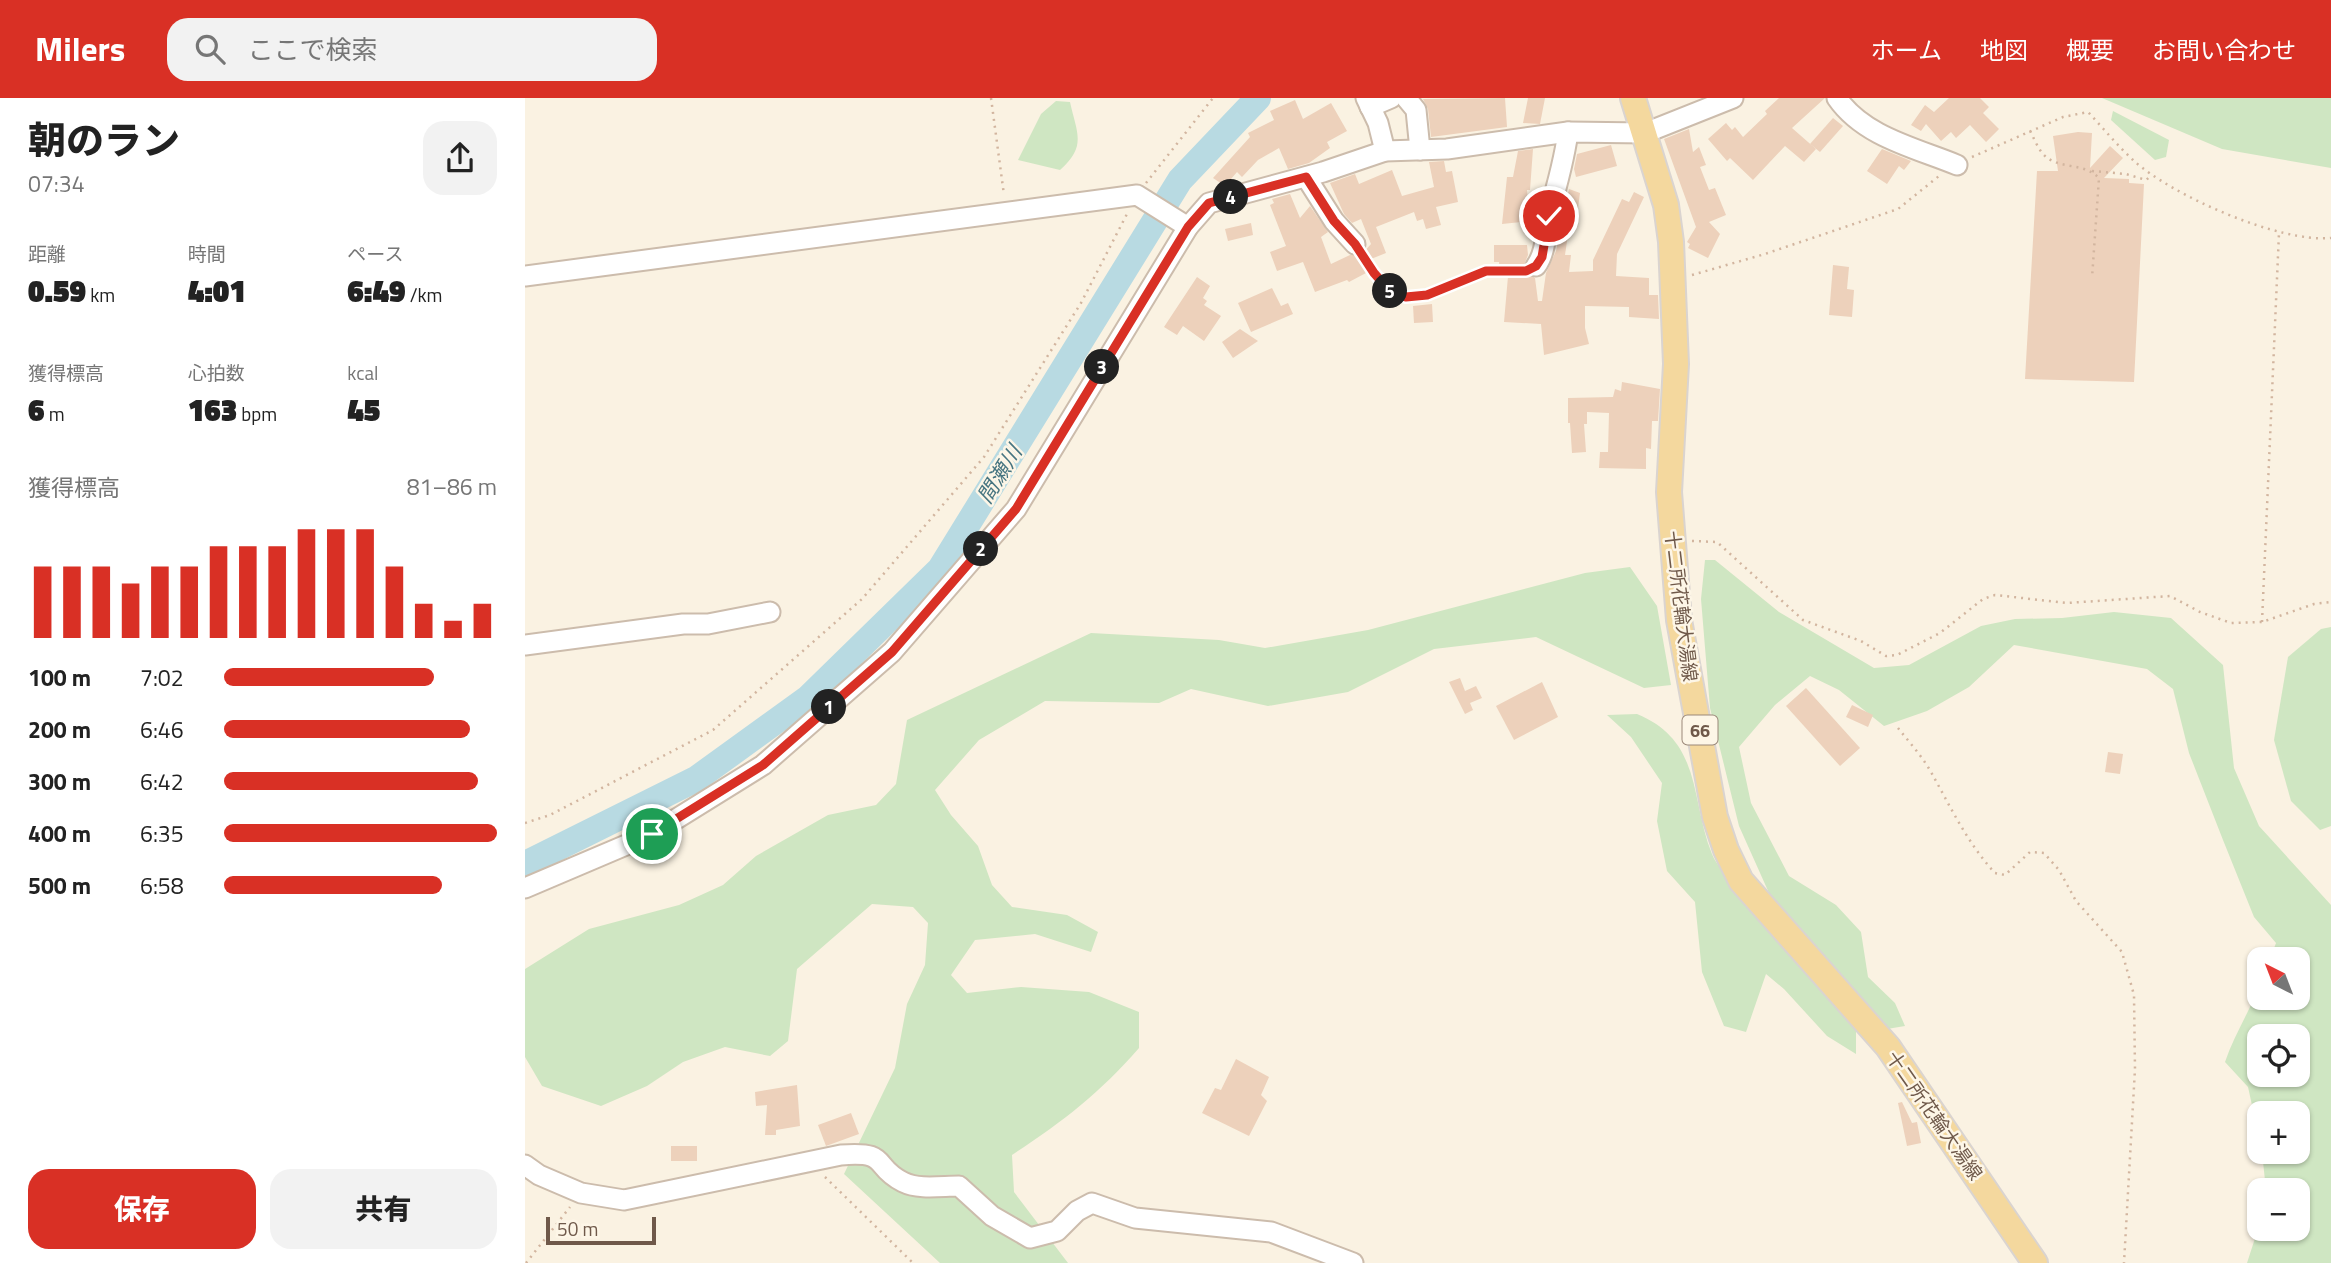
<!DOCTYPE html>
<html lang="ja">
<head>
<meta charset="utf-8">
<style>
	body { margin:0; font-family:"Titillium Web","Noto Sans JP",sans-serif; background:#f2f2f2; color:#222; height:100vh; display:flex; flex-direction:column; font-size:26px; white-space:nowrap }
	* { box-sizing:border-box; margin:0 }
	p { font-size:23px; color:#767676 }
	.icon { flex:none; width:38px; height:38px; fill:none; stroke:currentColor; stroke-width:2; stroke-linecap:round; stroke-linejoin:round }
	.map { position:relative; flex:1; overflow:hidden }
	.drawer { display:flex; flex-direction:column; background:#fff; width:525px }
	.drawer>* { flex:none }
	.needle { width:46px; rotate:318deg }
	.tools { position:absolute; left:1722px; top:849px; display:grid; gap:14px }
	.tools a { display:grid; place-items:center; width:63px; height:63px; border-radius:14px; background:#fff; box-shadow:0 2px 5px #0004; font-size:35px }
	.scale { position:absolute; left:21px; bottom:18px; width:110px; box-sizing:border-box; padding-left:7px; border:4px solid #6f594a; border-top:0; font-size:19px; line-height:24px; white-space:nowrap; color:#6f594a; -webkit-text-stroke:5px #fdf6e7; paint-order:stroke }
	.pin { position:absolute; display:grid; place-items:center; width:60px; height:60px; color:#fff; margin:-30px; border:4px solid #fff; border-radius:50%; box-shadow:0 2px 7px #0007 }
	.km { position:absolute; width:35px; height:35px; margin:-18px; border-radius:50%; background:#222; color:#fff; font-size:19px; line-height:35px; text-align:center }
	.round { display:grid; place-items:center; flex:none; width:74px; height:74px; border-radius:21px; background:#f2f2f2 }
	.head { display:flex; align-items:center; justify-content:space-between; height:119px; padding:0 28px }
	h1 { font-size:38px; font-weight:800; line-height:52px }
	.figures { display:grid; grid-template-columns:repeat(3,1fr); gap:10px; height:119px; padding:7px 28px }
	.figures div { display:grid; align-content:center }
	.figures b { font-size:30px; font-weight:800 }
	.figures small { font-size:19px; font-weight:400 }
	.figures p { font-size:19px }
	.chart { height:196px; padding:14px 28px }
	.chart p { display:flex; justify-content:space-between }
	.chart svg { width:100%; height:126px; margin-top:7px; stroke:#d93025; stroke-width:6 }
	.action { display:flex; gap:14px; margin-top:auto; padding:14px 28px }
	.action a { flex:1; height:80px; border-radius:21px; background:#d93025; color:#fff; font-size:28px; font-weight:800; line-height:80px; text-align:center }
	.action a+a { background:#f2f2f2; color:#222 }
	ul { padding:0 28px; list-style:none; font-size:23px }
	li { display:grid; grid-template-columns:112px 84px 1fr; align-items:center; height:52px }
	li i { height:18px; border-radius:9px; background:#d93025 }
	header { display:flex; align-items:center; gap:42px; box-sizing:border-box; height:98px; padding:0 35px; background:#d93025; color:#fff }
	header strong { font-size:33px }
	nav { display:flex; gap:38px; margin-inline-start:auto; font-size:24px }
	.search { width:490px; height:63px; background:#f2f2f2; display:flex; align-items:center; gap:18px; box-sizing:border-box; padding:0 24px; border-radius:21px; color:#767676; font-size:26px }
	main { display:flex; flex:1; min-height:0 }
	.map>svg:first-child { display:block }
	.green { fill:#cfe6c2; fill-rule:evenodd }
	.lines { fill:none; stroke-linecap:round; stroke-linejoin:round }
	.river { stroke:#b8dae2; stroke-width:26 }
	.building { fill:#edd1bb }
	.minor-casing { stroke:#ccbcac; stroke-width:23 }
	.major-casing { stroke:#dad4d0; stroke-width:28 }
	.path { stroke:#d2b59f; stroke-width:2.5; stroke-dasharray:2 5; stroke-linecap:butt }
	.minor { stroke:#fff; stroke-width:19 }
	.major { stroke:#f4d89e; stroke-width:24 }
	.route-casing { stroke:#fff; stroke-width:14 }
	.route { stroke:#d93025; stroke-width:9 }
	.labels { text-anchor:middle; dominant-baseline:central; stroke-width:5; stroke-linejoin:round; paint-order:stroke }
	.shield { fill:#fdf6e7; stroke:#9a8879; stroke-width:2 }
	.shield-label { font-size:18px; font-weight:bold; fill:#6f594a }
	.street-label { font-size:19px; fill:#6f594a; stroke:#fdf6e7 }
	.water-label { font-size:21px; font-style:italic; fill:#477581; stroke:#fdf6e7 }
</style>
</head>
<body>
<header>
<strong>Milers</strong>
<div class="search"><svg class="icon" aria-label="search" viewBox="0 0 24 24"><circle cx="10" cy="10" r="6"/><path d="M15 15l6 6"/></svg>ここで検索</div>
<nav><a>ホーム</a><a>地図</a><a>概要</a><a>お問い合わせ</a></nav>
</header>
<main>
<section class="drawer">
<div class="head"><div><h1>朝のラン</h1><p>07:34</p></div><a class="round"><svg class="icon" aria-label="share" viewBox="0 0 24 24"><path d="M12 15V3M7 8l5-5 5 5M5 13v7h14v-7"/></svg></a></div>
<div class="figures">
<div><p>距離</p><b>0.59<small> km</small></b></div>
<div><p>時間</p><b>4:01</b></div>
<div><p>ペース</p><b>6:49<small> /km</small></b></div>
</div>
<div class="figures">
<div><p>獲得標高</p><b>6<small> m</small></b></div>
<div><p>心拍数</p><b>163<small> bpm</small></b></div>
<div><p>kcal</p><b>45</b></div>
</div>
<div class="chart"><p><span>獲得標高</span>81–86 m</p>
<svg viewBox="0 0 160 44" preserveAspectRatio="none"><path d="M5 44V19M15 44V19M25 44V19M35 44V25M45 44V19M55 44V19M65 44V12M75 44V12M85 44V12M95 44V6M105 44V6M115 44V6M125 44V19M135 44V32M145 44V38M155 44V32"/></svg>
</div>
<ul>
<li><b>100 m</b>7:02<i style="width:77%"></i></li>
<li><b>200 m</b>6:46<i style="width:90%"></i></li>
<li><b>300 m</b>6:42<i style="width:93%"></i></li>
<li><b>400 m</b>6:35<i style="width:100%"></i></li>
<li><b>500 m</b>6:58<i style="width:80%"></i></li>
</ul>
<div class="action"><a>保存</a><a>共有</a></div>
</section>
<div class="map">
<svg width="1806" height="1165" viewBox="0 0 1806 1165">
	<rect width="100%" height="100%" fill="#faf2e2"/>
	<g class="green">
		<polygon points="1577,0 1806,0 1806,70 1697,51"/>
		<path d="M531,3L545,4C552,36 562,48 535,72L493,62L516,16Z"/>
		<polygon points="1588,13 1644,42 1641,59 1630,62 1586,22"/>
		<path d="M1180,462H1190L1254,514L1349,570L1384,567L1456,528L1490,521L1537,520L1589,514L1646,520L1698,567L1709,670L1734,728L1806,807V1165H1722L1734,1128V1130H1773V1092H1741L1737,1054H1773V1015H1734V1039L1723,989L1700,964C1709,937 1724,915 1734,888V900H1773V861H1745L1751,845L1729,819L1698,742L1664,655L1648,591L1622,571L1489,547L1444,589L1402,613L1359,628L1314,592L1285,578L1250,607L1214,649L1226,705L1264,778L1311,807L1336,834L1343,879L1370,905L1380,928L1362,931L1244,795L1214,728L1185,610L1176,501ZM1734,938H1773V976H1734Z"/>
		<path d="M1105,469L1132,508L1146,587L1119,590L1011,539L909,551L823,594L743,608L666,591L634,605L520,603L454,642L410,692L426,717L453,748L467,787L487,809L542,817L573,834L566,854L510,836L450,842L426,877L442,895L496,889L564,894L614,914V950C574,996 537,1024 487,1057L489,1094L543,1165H415L319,1076L370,970L382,906L400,867L403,825L388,809L347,806L272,871L263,943L245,958L200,949L158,964L122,988L76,1008L17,988L0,959V871L64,831L154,807L198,787L231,758L303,717L351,707L371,686L382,622L566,535L694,542L740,550L843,532L1060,475Z"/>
		<polygon points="1806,529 1806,728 1795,732 1766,703 1749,642 1763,559 1796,531"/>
		<path d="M1112,616C1178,643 1165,702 1187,756C1191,767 1202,777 1209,786C1245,835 1290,878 1331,923V956L1302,938L1259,891L1241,876L1221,934L1199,928L1177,874L1170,804L1142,773L1132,723L1137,685L1106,639L1082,617Z"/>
	</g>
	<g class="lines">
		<polyline class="river" points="0,766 171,681 283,600 415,471 655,82 733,0"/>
	</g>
	<g class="building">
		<polygon points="980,0 982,29 906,39 903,11 898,1"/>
		<polygon points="1003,0 1020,0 1015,26 998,25"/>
		<polygon points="1254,0 1300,0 1267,30 1291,51 1279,64 1260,48 1228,82 1205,60 1202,63 1183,41 1201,25 1207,32 1210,29 1218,39 1242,16 1240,13"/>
		<polygon points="1424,0 1455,0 1464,9 1458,15 1474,31 1461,44 1445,27 1431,40 1426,34 1416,43 1401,26 1396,33 1386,27 1400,7 1409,14"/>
		<polygon points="770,2 778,21 806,5 822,33 802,44 805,50 784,65 763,71 754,50 733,62 717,79 712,74 700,88 688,80 725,39 723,35 749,22 745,13"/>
		<polygon points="1308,20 1318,28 1295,54 1285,46"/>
		<polygon points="1164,31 1168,54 1174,49 1181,67 1175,69 1184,92 1190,90 1201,117 1184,124 1195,136 1183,160 1163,150 1165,146 1162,144 1171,129 1139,41"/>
		<polygon points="1553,34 1567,35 1565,70 1585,48 1598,60 1579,80 1604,81 1604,85 1619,86 1609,284 1500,281 1512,73 1533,73 1528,38"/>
		<polygon points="1086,47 1092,68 1051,79 1049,71 1052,56"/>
		<polygon points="1008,51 1005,92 1002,92 1005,123 977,126 982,79 988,79 993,53"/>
		<polygon points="1357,51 1386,63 1379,72 1374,68 1362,86 1342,73"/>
		<polygon points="919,63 921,74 927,73 933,104 911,109 916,127 901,131 898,121 892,123 889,114 851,129 861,155 836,165 841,175 824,184 822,182 790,194 778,164 752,173 745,154 761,148 745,107 749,105 747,101 765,96 775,120 785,108 803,134 796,139 806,166 825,157 838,155 846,146 836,121 827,125 819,116 805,85 830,76 834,86 867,72 877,98 909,89 904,64"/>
		<polygon points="1044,91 1055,95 1052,118 1048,130 1044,129 1040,157 1046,157 1044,174 1068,173 1068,162 1097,101 1104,104 1109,94 1119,99 1092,156 1091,178 1124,180 1124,197 1133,197 1134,221 1104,219 1104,209 1060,208 1060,230 1064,246 1019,257 1016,226 979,224 984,167 974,167 974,164 969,164 969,147 1002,147 1003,157 999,167 1000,173 1010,180 1013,203 1017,203 1021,175 1031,153"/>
		<polygon points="726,125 728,137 703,143 700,131"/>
		<polygon points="1308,167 1324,169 1322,191 1329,192 1327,219 1304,217"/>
		<polygon points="672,179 685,188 678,200 682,203 679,207 696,218 679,243 658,228 652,237 639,229"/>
		<polygon points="747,190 756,208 763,205 768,216 726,234 713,205"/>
		<polygon points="907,206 908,224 889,225 888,208"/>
		<polygon points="715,231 733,243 708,260 697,244"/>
		<polygon points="1097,284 1135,291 1133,323 1127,323 1126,351 1121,350 1121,371 1074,370 1075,354 1083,354 1084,315 1062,314 1062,326 1059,326 1061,354 1047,355 1045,325 1043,325 1043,300 1088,299 1090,291 1096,293"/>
		<polygon points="935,580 940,593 951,588 957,600 945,605 948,612 940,616 924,584"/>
		<polygon points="1017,584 1033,619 989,642 971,608"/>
		<polygon points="1281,590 1335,650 1315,668 1261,608"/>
		<polygon points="1327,607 1348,617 1343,629 1321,619"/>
		<polygon points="1583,654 1598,656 1595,676 1580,674"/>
		<polygon points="711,961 744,979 736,997 742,1003 724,1038 677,1015 690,990 696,992"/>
		<polygon points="272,987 275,1028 251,1032 251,1037 240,1037 242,1007 231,1008 230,994"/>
		<polygon points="1377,1004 1387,1025 1392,1024 1396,1045 1382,1048 1373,1005"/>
		<polygon points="326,1015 334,1036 301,1048 293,1027"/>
		<rect x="146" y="1048" width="26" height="15"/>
	</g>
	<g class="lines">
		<g class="minor-casing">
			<g id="minor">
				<polyline points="841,0 853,25 860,53"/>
				<polyline points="881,0 891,12 895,52"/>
				<path d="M1312,0C1339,39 1391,50 1432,67"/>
				<polyline points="845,9 866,0"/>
				<polyline points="781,79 809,123 830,146"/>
				<path d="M1011,168C1022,153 1020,133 1024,115C1032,88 1039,63 1043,34"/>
				<polyline points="0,178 612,97 663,129"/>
				<polyline points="0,547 158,526 183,526 245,514"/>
				<polyline points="0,790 127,736 238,667 367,554 491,411 663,129 684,105 798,74 860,53 922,51 1043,34 1120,35 1208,0"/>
				<path d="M0,1067L14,1077L56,1095L99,1102L316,1057C366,1053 346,1068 378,1084C394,1092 416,1088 434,1088L467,1118L505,1140L532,1133L552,1113L567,1105L610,1120L746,1134L828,1165"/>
			</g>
		</g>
		<g class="major-casing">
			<polyline id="major" points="1108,0 1141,107 1146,144 1151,266 1144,394 1154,522 1190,719 1201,752 1216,783 1363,949 1510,1165"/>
		</g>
		<g class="path">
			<polyline points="466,0 479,97"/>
			<path d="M1505,33C1509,40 1513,51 1519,57C1534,72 1559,64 1574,80L1567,180"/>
			<path d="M1447,59L1538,19L1563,14C1578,30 1592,47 1608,62C1646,97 1754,145 1806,140"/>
			<polyline points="1567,73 1601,76 1621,82 1627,77"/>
			<polyline points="621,85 688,0"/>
			<polyline points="839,159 864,192 881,199 902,197 961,173 995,173"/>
			<polyline points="1167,177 1240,156 1373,111 1414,78"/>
			<polyline points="1167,443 1192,444 1278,522 1336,543 1361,558 1372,557 1415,535 1458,501 1470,497 1542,505 1645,498 1675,514 1706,525 1737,524 1789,506 1806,504"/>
			<polyline points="1737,524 1754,135"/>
			<path d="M1373,630C1384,644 1397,658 1406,674C1425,708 1443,746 1470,775L1480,777L1505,754L1519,755L1534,772L1551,803L1597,854L1609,897L1610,971L1599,1165"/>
			<polyline points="0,725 25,717 188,632 337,501 459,359 556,205 603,114"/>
			<polyline points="300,1079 388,1165"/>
			<polyline points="1,1165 45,1109"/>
		</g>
		<use href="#minor" class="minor"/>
		<use href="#major" class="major"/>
	</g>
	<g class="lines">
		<g class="route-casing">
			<polyline id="route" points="127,736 238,667 367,554 491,411 663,129 684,105 781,79 809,123 830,146 849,175 864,192 881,199 902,197 961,173 1001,173 1011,168 1017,159 1024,118"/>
		</g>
		<use href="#route" class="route"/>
	</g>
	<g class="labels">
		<rect class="shield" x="1157.5" y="617.5" width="35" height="29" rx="5"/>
		<g class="shield-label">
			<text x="1175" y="632">66</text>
		</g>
		<g class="street-label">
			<text transform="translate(1157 508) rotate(83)">十二所花輪大湯線</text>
			<text transform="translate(1410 1017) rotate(55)">十二所花輪大湯線</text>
		</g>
		<g class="water-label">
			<text transform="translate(474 376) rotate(-58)">間瀬川</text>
		</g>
	</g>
</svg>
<div class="tools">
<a><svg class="needle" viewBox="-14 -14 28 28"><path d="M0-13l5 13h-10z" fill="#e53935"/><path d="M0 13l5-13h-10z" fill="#767676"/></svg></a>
<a><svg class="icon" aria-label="locate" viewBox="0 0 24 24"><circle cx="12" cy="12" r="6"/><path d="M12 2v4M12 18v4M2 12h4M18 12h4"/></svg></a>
<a>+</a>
<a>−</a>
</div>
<div class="scale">50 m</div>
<div class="pin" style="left:127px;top:736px;background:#1e9e55"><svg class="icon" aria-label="arrive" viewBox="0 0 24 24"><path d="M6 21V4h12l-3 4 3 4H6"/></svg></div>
<div class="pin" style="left:1024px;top:118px;background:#d93025"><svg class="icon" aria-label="check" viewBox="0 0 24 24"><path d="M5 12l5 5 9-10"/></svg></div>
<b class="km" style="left:304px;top:609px">1</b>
<b class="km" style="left:456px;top:451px">2</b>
<b class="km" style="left:577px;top:269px">3</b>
<b class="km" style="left:706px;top:99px">4</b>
<b class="km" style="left:865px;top:193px">5</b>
</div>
</main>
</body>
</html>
